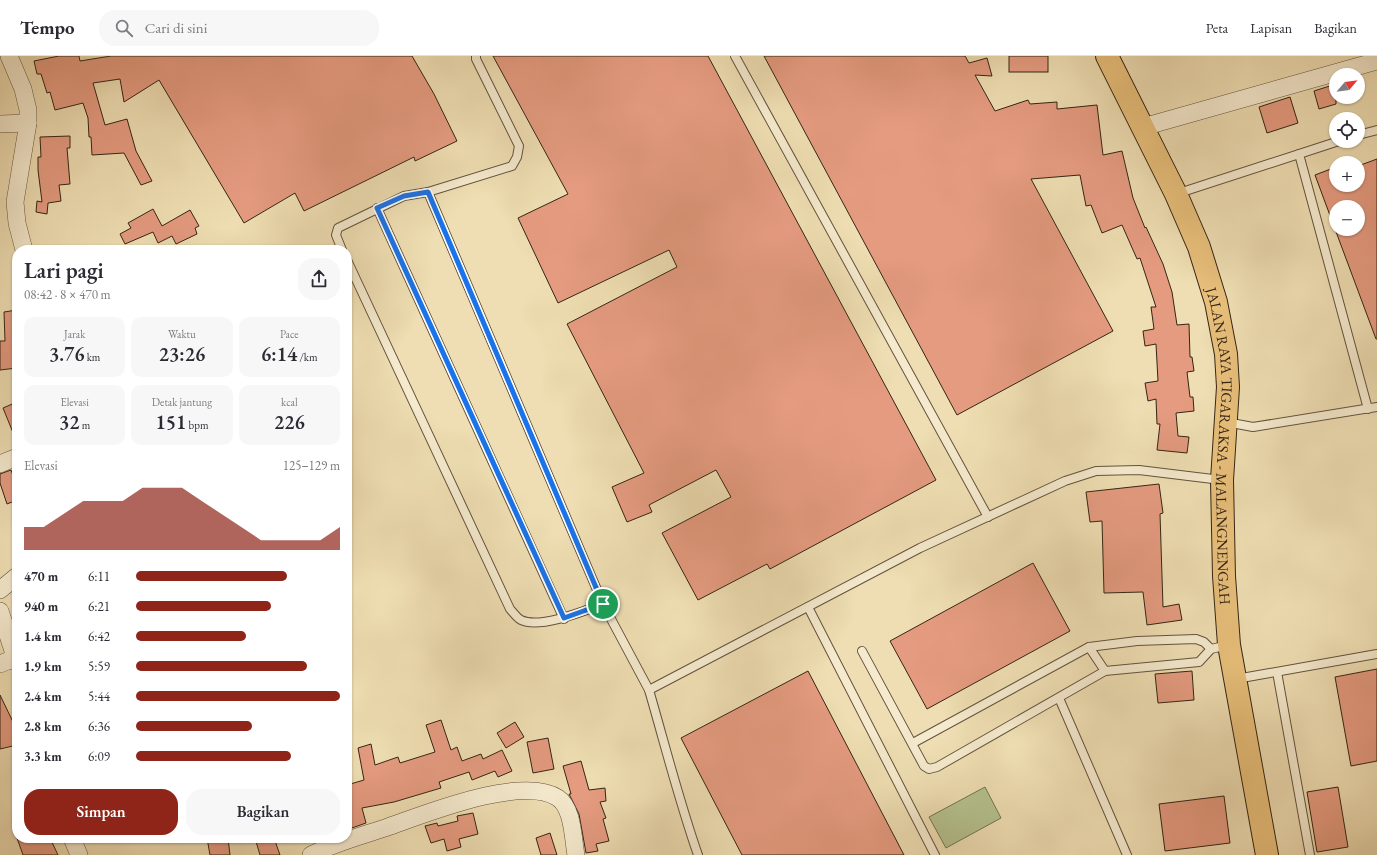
<!DOCTYPE html>
<html lang="id">
<head>
<meta charset="utf-8">
<style>
	body { margin:0; font-family:"EB Garamond",serif; background:#f7f7f7; color:#2b2b33; height:100vh; display:flex; flex-direction:column; font-size:15px; white-space:nowrap }
	* { box-sizing:border-box; margin:0 }
	p { font-size:13px; color:#7c7c81 }
	.icon { flex:none; width:22px; height:22px; fill:none; stroke:currentColor; stroke-width:2; stroke-linecap:round; stroke-linejoin:round }
	.map { position:relative; flex:1; overflow:hidden }
	.panel { position:absolute; left:12px; top:189px; width:340px; height:598px; display:flex; flex-direction:column; background:#fff; border-radius:16px; box-shadow:0 1px 3px #0004 }
	.panel>* { flex:none }
	.needle { width:26px; rotate:61deg }
	.buttons { position:absolute; left:1329px; top:12px; display:grid; gap:8px }
	.buttons a { display:grid; place-items:center; width:36px; height:36px; border-radius:50%; background:#fff; box-shadow:0 1px 3px #0004; font-size:20px }
	.pin { position:absolute; display:grid; place-items:center; width:34px; height:34px; color:#fff; margin:-17px; border:2px solid #fff; border-radius:50%; box-shadow:0 1px 4px #0007 }
	.round { display:grid; place-items:center; flex:none; width:42px; height:42px; border-radius:16px; background:#f7f7f7 }
	.summary { display:flex; align-items:center; justify-content:space-between; height:68px; padding:0 12px }
	h1 { font-size:22px; font-weight:600; line-height:30px }
	.figures { display:grid; grid-template-columns:repeat(3,1fr); gap:6px; height:68px; padding:4px 12px }
	.figures div { display:grid; align-content:center; border-radius:10px; background:#f7f7f7; text-align:center }
	.figures b { font-size:20px; font-weight:600 }
	.figures small { font-size:11px; font-weight:400 }
	.figures p { font-size:11px }
	.chart { height:112px; padding:8px 12px }
	.chart p { display:flex; justify-content:space-between }
	.chart svg { width:100%; height:72px; margin-top:4px; fill:#8f2418; opacity:.7 }
	.primary-button { display:flex; gap:8px; margin-top:auto; padding:8px 12px }
	.primary-button a { flex:1; height:46px; border-radius:16px; background:#8f2418; color:#fff; font-size:16px; font-weight:600; line-height:46px; text-align:center }
	.primary-button a+a { background:#f7f7f7; color:#2b2b33 }
	ul { padding:0 12px; list-style:none; font-size:13px }
	li { display:grid; grid-template-columns:64px 48px 1fr; align-items:center; height:30px }
	li i { height:10px; border-radius:5px; background:#8f2418 }
	header { display:flex; align-items:center; gap:24px; box-sizing:border-box; height:56px; padding:0 20px; background:#fff; border-bottom:1px solid #e1e1e2 }
	header strong { font-size:19px }
	nav { display:flex; gap:22px; margin-inline-start:auto; font-size:14px }
	.search { width:280px; height:36px; background:#f7f7f7; display:flex; align-items:center; gap:10px; box-sizing:border-box; padding:0 14px; border-radius:16px; color:#7c7c81; font-size:15px }
	.map>svg:first-child { display:block }
	.green { fill:#b5c28f; stroke:#747452 }
	.building { fill:#e59b80; stroke:#342514 }
	.lines { fill:none; stroke-linecap:round; stroke-linejoin:round }
	.service-casing { stroke:#63533c; stroke-width:10 }
	.minor-casing { stroke:#63533c; stroke-width:18 }
	.primary-casing { stroke:#342514; stroke-width:24 }
	.service { stroke:#f5eace; stroke-width:8 }
	.minor { stroke:#f5eace; stroke-width:17 }
	.primary { stroke:#e8bf7a; stroke-width:22 }
	.route-casing { stroke:#fff; stroke-width:8 }
	.route { stroke:#1a73e8; stroke-width:5 }
	.labels { text-anchor:middle; dominant-baseline:central; stroke-width:3; stroke-linejoin:round; paint-order:stroke }
	.street-label { font-size:15px; fill:#342514; stroke:#f5eace }
</style>
</head>
<body>
<header>
<strong>Tempo</strong>
<div class="search"><svg class="icon" aria-label="search" viewBox="0 0 24 24"><circle cx="10" cy="10" r="6"/><path d="M15 15l6 6"/></svg>Cari di sini</div>
<nav><a>Peta</a><a>Lapisan</a><a>Bagikan</a></nav>
</header>
<div class="map">
<svg width="1377" height="799" viewBox="0 0 1377 799">
	<rect width="100%" height="100%" fill="#efdeb3"/>
	<filter id="stains"><feTurbulence type="fractalNoise" baseFrequency=".005" numOctaves="4"/><feColorMatrix values="0 0 0 0 .2 0 0 0 0 .09 0 0 0 0 .02 0 0 0 .5 -.17"/></filter>
	<radialGradient id="worn" r=".72"><stop offset=".6" stop-color="#630" stop-opacity="0"/><stop offset="1" stop-color="#630" stop-opacity=".3"/></radialGradient>
	<polygon class="green" points="985,731 1001,762 946,792 929,761"/>
	<g class="building">
		<polygon points="59,0 79,0 80,5 111,0 412,0 434,38 457,85 415,105 414,101 304,155 295,137 244,167 159,24 124,46 120,23 93,27 105,69 127,63 136,95 152,125 141,129 124,97 92,99 91,81 89,81 88,62 83,47 55,54 50,36 47,37 41,18 37,18 34,5"/>
		<polygon points="493,0 708,0 936,424 770,513 767,508 698,544 662,477 731,441 716,414 649,449 652,456 627,466 612,431 644,417 567,268 677,211 669,194 558,247 518,162 568,138"/>
		<polygon points="764,0 965,0 969,7 987,2 992,20 975,19 995,55 1028,44 1030,48 1057,46 1057,53 1097,49 1103,99 1122,95 1133,142 1145,172 1146,171 1163,208 1172,236 1177,269 1189,268 1190,301 1192,301 1194,315 1187,316 1190,341 1193,341 1194,355 1176,357 1178,380 1189,381 1187,397 1157,394 1160,368 1157,368 1156,343 1148,345 1145,327 1158,325 1156,288 1145,290 1143,275 1154,273 1151,251 1156,251 1140,202 1137,203 1122,169 1102,177 1091,149 1086,150 1080,119 1031,123 1113,275 957,359"/>
		<rect x="1009" y="0" width="39" height="16"/>
		<polygon points="1336,28 1336,48 1319,53 1314,35"/>
		<polygon points="1290,41 1298,67 1267,77 1259,51"/>
		<polygon points="70,80 70,92 67,92 70,128 59,129 61,145 48,147 47,158 36,156 37,145 42,146 38,114 38,101 41,101 40,81"/>
		<polygon points="1377,103 1377,283 1376,283 1335,173 1358,173 1358,151 1336,151 1335,173 1315,119 1336,111 1336,129 1358,129 1358,110"/>
		<polygon points="153,153 162,170 190,154 199,170 195,172 197,178 176,188 172,180 158,187 153,176 125,188 120,178 131,172 128,167"/>
		<polygon points="17,254 17,312 0,314 0,285 5,285 4,256"/>
		<polygon points="17,346 17,384 16,384 3,352"/>
		<polygon points="11,414 17,430 17,444 7,448 0,427 0,418"/>
		<polygon points="1159,428 1163,457 1160,458 1163,551 1179,548 1182,564 1147,569 1143,536 1104,537 1102,465 1090,466 1086,436"/>
		<polygon points="1033,507 1070,575 927,653 890,585"/>
		<polygon points="1377,613 1377,705 1351,710 1335,621"/>
		<polygon points="808,615 904,799 742,799 681,682"/>
		<polygon points="1192,615 1194,644 1158,647 1155,618"/>
		<polygon points="0,639 14,668 17,668 17,689 0,693"/>
		<polygon points="441,664 451,694 457,691 462,705 481,698 483,703 502,694 512,715 498,721 495,715 472,724 469,716 439,726 441,732 394,746 362,752 366,767 349,773 347,765 347,729 364,724 358,692 371,688 375,709 398,701 400,707 435,696 426,669"/>
		<polygon points="515,666 524,681 506,692 497,677"/>
		<polygon points="548,682 554,713 533,717 527,686"/>
		<polygon points="581,705 589,734 605,732 606,745 600,746 606,762 603,763 609,785 596,788 598,795 586,797 579,758 569,738 571,738 563,710"/>
		<polygon points="1338,731 1348,791 1317,796 1307,736"/>
		<polygon points="1224,740 1230,787 1165,795 1159,748"/>
		<polygon points="473,757 478,778 459,783 461,791 447,795 444,783 431,787 425,770 437,767 438,770 458,765 457,760"/>
		<polygon points="550,777 557,799 541,799 536,782"/>
		<polygon points="17,782 50,782 58,799 23,799"/>
		<polygon points="207,782 228,782 230,799 210,799"/>
		<polygon points="255,782 274,782 280,799 260,799"/>
	</g>
	<g class="lines">
		<g class="service-casing">
			<g id="service">
				<polyline points="476,0 476,3 519,90 517,101 512,110 428,136 603,548 649,634 920,492 1065,425 1096,415 1139,414 1221,424"/>
				<polyline points="735,0 988,461"/>
				<polyline points="1358,79 1377,74"/>
				<polyline points="1299,98 1368,353"/>
				<polyline points="1176,138 1339,85"/>
				<polyline points="377,152 564,563"/>
				<polyline points="342,194 336,179 338,172 404,140 428,136"/>
				<path d="M347,204L510,553C513,556 517,562 521,564C540,573 584,555 603,548"/>
				<polyline points="1226,366 1253,371 1377,351"/>
				<polyline points="808,551 935,799"/>
				<polyline points="1089,591 1105,615"/>
				<polyline points="862,595 924,710 929,713 937,711 1105,615 1199,606 1211,593 1228,589"/>
				<polyline points="1277,616 1310,799"/>
				<polyline points="1236,623 1377,598"/>
				<path d="M649,634C665,689 679,745 698,799"/>
				<polyline points="1059,642 1127,799"/>
				<polyline points="913,687 1089,591 1137,585 1196,583 1204,586 1211,593"/>
			</g>
		</g>
		<g class="minor-casing">
			<g id="minor">
				<polyline points="9,0 23,33 28,54 28,67 15,146 17,167 24,194"/>
				<polyline points="0,68 28,67"/>
				<polyline points="1143,71 1377,5"/>
				<polyline points="0,408 17,401"/>
				<polyline points="0,534 17,520"/>
				<polyline points="0,555 17,607"/>
				<polyline points="0,608 15,602"/>
				<polyline points="72,782 79,799"/>
				<path d="M311,799C334,787 360,780 385,772C423,759 522,718 558,742C573,752 573,783 576,799"/>
			</g>
		</g>
		<g class="primary-casing">
			<g id="primary">
				<path id="s1" d="M1107,0L1176,138L1199,191L1216,246L1226,298L1228,331L1222,424L1224,520L1229,589L1267,799"/>
			</g>
		</g>
		<use href="#service" class="service"/>
		<use href="#minor" class="minor"/>
		<use href="#primary" class="primary"/>
	</g>
	<g class="lines">
		<g class="route-casing">
			<polygon id="route" points="428,136 603,548 564,562 377,152 404,140"/>
		</g>
		<use href="#route" class="route"/>
	</g>
	<g class="labels">
		<g class="street-label">
			<text stroke="none"><textPath href="#s1" startOffset="414">JALAN RAYA TIGARAKSA - MALANGNENGAH</textPath></text>
		</g>
	</g>
	<rect width="100%" height="100%" filter="url(#stains)"/>
	<rect width="100%" height="100%" fill="url(#worn)"/>
</svg>
<div class="buttons">
<a><svg class="needle" viewBox="-14 -14 28 28"><path d="M0-13l5 13h-10z" fill="#e53935"/><path d="M0 13l5-13h-10z" fill="#7c7c81"/></svg></a>
<a><svg class="icon" aria-label="locate" viewBox="0 0 24 24"><circle cx="12" cy="12" r="6"/><path d="M12 2v4M12 18v4M2 12h4M18 12h4"/></svg></a>
<a>+</a>
<a>−</a>
</div>
<div class="pin" style="left:603px;top:548px;background:#1e9e55"><svg class="icon" aria-label="arrive" viewBox="0 0 24 24"><path d="M6 21V4h12l-3 4 3 4H6"/></svg></div>
<section class="panel">
<div class="summary"><div><h1>Lari pagi</h1><p>08:42 · 8 × 470 m</p></div><a class="round"><svg class="icon" aria-label="share" viewBox="0 0 24 24"><path d="M12 15V3M7 8l5-5 5 5M5 13v7h14v-7"/></svg></a></div>
<div class="figures">
<div><p>Jarak</p><b>3.76<small> km</small></b></div>
<div><p>Waktu</p><b>23:26</b></div>
<div><p>Pace</p><b>6:14<small> /km</small></b></div>
</div>
<div class="figures">
<div><p>Elevasi</p><b>32<small> m</small></b></div>
<div><p>Detak jantung</p><b>151<small> bpm</small></b></div>
<div><p>kcal</p><b>226</b></div>
</div>
<div class="chart"><p><span>Elevasi</span>125–129 m</p>
<svg viewBox="0 0 160 44" preserveAspectRatio="none"><path d="M0 44V30L10 30L20 22L30 14L40 14L50 14L60 6L70 6L80 6L90 14L100 22L110 30L120 38L130 38L140 38L150 38L160 30V44z"/></svg>
</div>
<ul>
<li><b>470 m</b>6:11<i style="width:74%"></i></li>
<li><b>940 m</b>6:21<i style="width:66%"></i></li>
<li><b>1.4 km</b>6:42<i style="width:54%"></i></li>
<li><b>1.9 km</b>5:59<i style="width:84%"></i></li>
<li><b>2.4 km</b>5:44<i style="width:100%"></i></li>
<li><b>2.8 km</b>6:36<i style="width:57%"></i></li>
<li><b>3.3 km</b>6:09<i style="width:76%"></i></li>
</ul>
<div class="primary-button"><a>Simpan</a><a>Bagikan</a></div>
</section>
</div>
</body>
</html>
